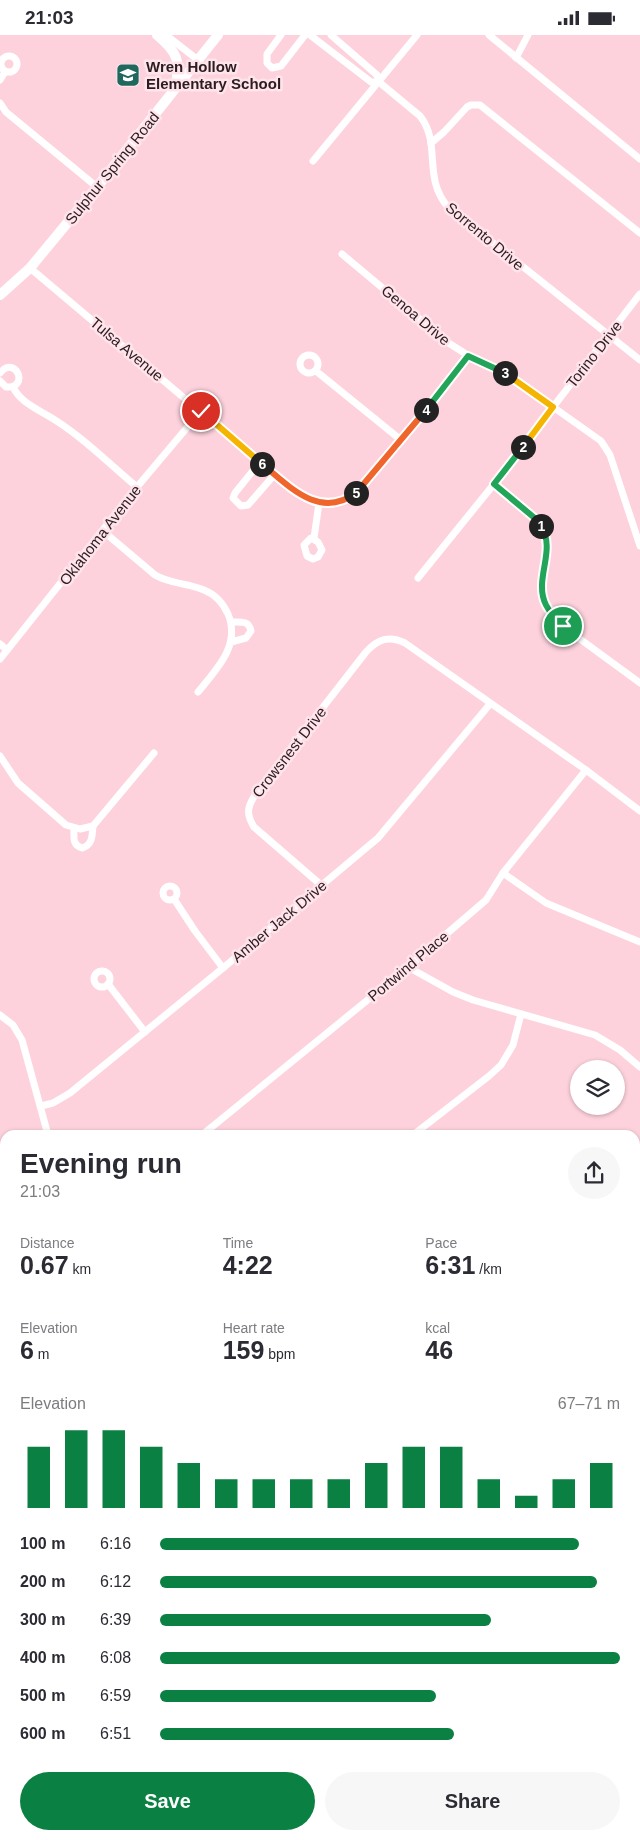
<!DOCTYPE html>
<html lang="en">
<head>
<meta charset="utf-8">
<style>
	body { margin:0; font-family:Arial,sans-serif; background:#f7f7f7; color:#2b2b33; height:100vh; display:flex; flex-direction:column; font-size:19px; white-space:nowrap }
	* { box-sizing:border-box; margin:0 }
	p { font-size:16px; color:#7c7c81 }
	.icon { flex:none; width:28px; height:28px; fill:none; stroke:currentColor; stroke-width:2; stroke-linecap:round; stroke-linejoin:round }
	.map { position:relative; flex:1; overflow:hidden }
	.drawer { position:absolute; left:0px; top:1095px; width:640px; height:710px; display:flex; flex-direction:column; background:#fff; border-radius:15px 15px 0 0; box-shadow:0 1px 4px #0004 }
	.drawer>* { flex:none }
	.buttons { position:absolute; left:570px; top:1025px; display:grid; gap:10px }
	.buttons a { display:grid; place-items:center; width:55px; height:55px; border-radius:50%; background:#fff; box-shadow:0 1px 4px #0004; font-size:25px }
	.pin { position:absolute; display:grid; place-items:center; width:42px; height:42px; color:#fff; margin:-21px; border:2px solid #fff; border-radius:50%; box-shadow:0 1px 5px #0007 }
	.km { position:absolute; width:25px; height:25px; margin:-12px; border-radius:50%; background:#222; color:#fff; font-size:14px; line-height:25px; text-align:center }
	.round { display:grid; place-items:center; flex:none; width:52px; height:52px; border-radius:26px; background:#f7f7f7 }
	.summary { display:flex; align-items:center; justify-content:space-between; height:85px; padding:0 20px }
	h1 { font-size:28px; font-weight:700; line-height:38px }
	.figures { display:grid; grid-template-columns:repeat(3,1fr); gap:8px; height:85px; padding:5px 20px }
	.figures div { display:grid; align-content:center }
	.figures b { font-size:25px; font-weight:700 }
	.figures small { font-size:14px; font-weight:400 }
	.figures p { font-size:14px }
	.chart { height:140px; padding:10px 20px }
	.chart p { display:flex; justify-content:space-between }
	.chart svg { width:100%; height:90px; margin-top:5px; stroke:#0b8043; stroke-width:6 }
	.action { display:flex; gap:10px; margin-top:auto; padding:10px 20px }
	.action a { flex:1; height:58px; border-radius:30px; background:#0b8043; color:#fff; font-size:20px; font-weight:700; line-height:58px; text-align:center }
	.action a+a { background:#f7f7f7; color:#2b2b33 }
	ul { padding:0 20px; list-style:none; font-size:16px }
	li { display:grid; grid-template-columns:80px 60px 1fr; align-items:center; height:38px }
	li i { height:12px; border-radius:6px; background:#0b8043 }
	.status { display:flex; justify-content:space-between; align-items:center; height:35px; padding:0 25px; background:#fff; direction:ltr }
	.status svg { height:14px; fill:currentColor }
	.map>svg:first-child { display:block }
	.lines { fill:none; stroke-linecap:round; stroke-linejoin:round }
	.stream { stroke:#e0839e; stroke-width:2 }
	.street { stroke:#fff; stroke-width:7 }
	.secondary { stroke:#fff; stroke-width:10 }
	.split-1-casing { stroke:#fff; stroke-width:10 }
	.split-2-casing { stroke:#fff; stroke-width:10 }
	.split-3-casing { stroke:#fff; stroke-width:10 }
	.split-4-casing { stroke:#fff; stroke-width:10 }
	.split-5-casing { stroke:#fff; stroke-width:10 }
	.split-6-casing { stroke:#fff; stroke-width:10 }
	.split-7-casing { stroke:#fff; stroke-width:10 }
	.split-1 { stroke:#22a559; stroke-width:6 }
	.split-2 { stroke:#22a559; stroke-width:6 }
	.split-3 { stroke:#f5b400; stroke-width:6 }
	.split-4 { stroke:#22a559; stroke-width:6 }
	.split-5 { stroke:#f0652b; stroke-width:6 }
	.split-6 { stroke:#f0652b; stroke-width:6 }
	.split-7 { stroke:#f5b400; stroke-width:6 }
	.labels { text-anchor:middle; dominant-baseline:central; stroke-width:5; stroke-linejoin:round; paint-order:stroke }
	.poi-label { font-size:15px; font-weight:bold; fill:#2b1c20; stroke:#ffe5eb; text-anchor:start }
	.street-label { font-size:15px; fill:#2b1c20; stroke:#ffe5eb }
</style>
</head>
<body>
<div class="status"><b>21:03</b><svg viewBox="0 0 49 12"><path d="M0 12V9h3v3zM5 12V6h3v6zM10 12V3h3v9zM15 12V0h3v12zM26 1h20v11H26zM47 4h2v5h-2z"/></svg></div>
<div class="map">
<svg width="640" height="1805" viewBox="0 0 640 1805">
	<rect width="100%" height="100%" fill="#fdd2dd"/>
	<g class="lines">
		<g class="stream">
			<path d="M0,1147C7,1167 4,1185 0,1206"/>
			<polyline points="0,1252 5,1258"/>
			<polyline points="598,1800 599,1805"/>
		</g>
		<g class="street">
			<polyline points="166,0 198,25"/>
			<polyline points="281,0 267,19 267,28 272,33 281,31 305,0"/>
			<path d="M310,0L371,47H379L420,81C442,109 422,142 448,172L640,325"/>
			<polyline points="331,0 377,40 379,47"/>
			<polyline points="489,0 640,124"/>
			<circle cx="9" cy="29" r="8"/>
			<polyline points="516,23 528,0"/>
			<polyline points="0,45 5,37"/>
			<polyline points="0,68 6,77 97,152"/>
			<polyline points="431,108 444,97 467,72 471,70 480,70 640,198"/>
			<polyline points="313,126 417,0"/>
			<polyline points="342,219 447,307 469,321 501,335 601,406 610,420 640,511"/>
			<polyline points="30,233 260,427 302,460 319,468 333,469 350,462 357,457 401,405 469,321"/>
			<circle cx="309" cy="329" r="9"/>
			<polyline points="316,336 401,405"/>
			<path d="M0,338C16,319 30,354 6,352L0,346"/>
			<path d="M13,352C19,365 33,372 45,379C79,398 107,427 137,452"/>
			<polyline points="260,427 235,458 233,463 241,471 248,470 275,439"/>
			<path d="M494,449C509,461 533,477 543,493C557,517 533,545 546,571C556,589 575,600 591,612C607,624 624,636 640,648"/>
			<path d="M103,496L155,540C170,549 188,548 204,555C214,559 223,568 228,579C241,610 217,634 198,657"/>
			<polygon points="311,503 318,507 322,515 318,522 313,524 307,521 304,510"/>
			<polyline points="314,503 319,468"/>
			<polyline points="418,543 494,449 640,259"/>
			<path d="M231,607L246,603L251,596C249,585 240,587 231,587"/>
			<polyline points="0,609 7,615"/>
			<polyline points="0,624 137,452 201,376"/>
			<polyline points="0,721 18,748 66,790 80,794 93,791"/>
			<polyline points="93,791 154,718"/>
			<path d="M74,793C74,802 72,810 82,813C93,810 92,800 93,791"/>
			<polyline points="503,838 546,868 640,907"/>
			<path d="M321,850L254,792C245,778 248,770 257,757L366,617C378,604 389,600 405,608L586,735L640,776"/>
			<circle cx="170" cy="858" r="7"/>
			<polyline points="174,864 195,896 223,933"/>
			<polyline points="408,932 453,957 473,965 595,1000 620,1015 640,1032"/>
			<circle cx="102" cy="944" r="8"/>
			<polyline points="108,949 145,997"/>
			<polyline points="0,980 13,990 22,1005 48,1100"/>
			<polyline points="41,1071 53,1068 70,1058 223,933 378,803 490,669"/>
			<polyline points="202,1100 408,932 486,865 503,838 586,735"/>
			<polyline points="413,1100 489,1041 501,1030 513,1010 521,979"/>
			<polyline points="0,1324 5,1329"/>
			<polyline points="635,1356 640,1353"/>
			<polyline points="0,1434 5,1438"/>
			<polyline points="0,1447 5,1443"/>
			<polyline points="635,1457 640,1465"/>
			<polyline points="0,1631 5,1633"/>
			<polyline points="0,1741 5,1739"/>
			<polyline points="487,1800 489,1805"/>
			<polyline points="183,1805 195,1800"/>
		</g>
		<g class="secondary">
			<path d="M157,0C176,16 182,26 175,51"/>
			<polyline points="0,260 30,233 97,152 218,0"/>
		</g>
	</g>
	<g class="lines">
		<g class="split-1-casing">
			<path id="split-1" d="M541,491C557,516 533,544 546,570C550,578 557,585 563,591"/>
		</g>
		<g class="split-2-casing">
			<polyline id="split-2" points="523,412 494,449 537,485 541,491"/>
		</g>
		<g class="split-3-casing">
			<polyline id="split-3" points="505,338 553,372 523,412"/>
		</g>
		<g class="split-4-casing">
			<polyline id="split-4" points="426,375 468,321 505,338"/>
		</g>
		<g class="split-5-casing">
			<polyline id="split-5" points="356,458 426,375"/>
		</g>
		<g class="split-6-casing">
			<path id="split-6" d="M262,429C289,451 319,485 356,458"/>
		</g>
		<g class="split-7-casing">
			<polyline id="split-7" points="201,376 262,429"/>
		</g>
		<use href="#split-1" class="split-1"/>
		<use href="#split-2" class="split-2"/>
		<use href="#split-3" class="split-3"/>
		<use href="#split-4" class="split-4"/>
		<use href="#split-5" class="split-5"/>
		<use href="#split-6" class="split-6"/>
		<use href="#split-7" class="split-7"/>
	</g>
	<defs>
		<g id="school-square" transform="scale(1.25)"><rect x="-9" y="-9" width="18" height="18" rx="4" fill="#20685e" stroke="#ffe5eb"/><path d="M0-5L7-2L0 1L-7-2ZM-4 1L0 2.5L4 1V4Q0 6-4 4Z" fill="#fff"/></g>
	</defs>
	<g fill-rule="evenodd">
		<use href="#school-square" x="128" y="40"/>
	</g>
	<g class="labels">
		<g class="poi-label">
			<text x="146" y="31">Wren Hollow<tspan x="146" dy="17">Elementary School</tspan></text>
		</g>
		<g class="street-label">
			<text transform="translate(112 133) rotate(-51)">Sulphur Spring Road</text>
			<text transform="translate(485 201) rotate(40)">Sorrento Drive</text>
			<text transform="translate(416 280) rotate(40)">Genoa Drive</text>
			<text transform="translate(127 314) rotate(40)">Tulsa Avenue</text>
			<text transform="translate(594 319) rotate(-52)">Torino Drive</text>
			<text transform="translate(100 500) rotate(-52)">Oklahoma Avenue</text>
			<text transform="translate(289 717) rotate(-52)">Crowsnest Drive</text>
			<text transform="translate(279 886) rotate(-40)">Amber Jack Drive</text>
			<text transform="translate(408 931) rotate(-40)">Portwind Place</text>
		</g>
	</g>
</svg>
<div class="buttons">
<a><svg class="icon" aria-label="layers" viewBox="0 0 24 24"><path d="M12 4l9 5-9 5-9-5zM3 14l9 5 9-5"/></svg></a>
</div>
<div class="pin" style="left:563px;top:591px;background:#1e9e55"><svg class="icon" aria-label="arrive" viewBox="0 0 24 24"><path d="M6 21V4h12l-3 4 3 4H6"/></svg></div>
<div class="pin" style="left:201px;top:376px;background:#d93025"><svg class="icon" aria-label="check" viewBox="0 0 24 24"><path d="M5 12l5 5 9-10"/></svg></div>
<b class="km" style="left:541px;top:491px">1</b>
<b class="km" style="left:523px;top:412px">2</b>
<b class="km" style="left:505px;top:338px">3</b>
<b class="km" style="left:426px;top:375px">4</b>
<b class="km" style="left:356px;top:458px">5</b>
<b class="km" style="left:262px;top:429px">6</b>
<section class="drawer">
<div class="summary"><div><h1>Evening run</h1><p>21:03</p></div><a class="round"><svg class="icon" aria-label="share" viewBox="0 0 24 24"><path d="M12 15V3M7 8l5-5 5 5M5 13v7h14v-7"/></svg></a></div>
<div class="figures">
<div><p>Distance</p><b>0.67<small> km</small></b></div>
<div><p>Time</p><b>4:22</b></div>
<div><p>Pace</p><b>6:31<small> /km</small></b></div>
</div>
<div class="figures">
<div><p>Elevation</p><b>6<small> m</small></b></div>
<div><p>Heart rate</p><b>159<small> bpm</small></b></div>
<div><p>kcal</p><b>46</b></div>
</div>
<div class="chart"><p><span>Elevation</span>67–71 m</p>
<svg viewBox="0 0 160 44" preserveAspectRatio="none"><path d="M5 44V14M15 44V6M25 44V6M35 44V14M45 44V22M55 44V30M65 44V30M75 44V30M85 44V30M95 44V22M105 44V14M115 44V14M125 44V30M135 44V38M145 44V30M155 44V22"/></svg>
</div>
<ul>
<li><b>100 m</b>6:16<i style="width:91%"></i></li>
<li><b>200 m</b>6:12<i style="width:95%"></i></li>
<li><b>300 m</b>6:39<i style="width:72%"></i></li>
<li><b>400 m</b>6:08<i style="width:100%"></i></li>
<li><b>500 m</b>6:59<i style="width:60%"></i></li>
<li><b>600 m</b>6:51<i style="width:64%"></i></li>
</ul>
<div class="action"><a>Save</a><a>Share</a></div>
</section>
</div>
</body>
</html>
